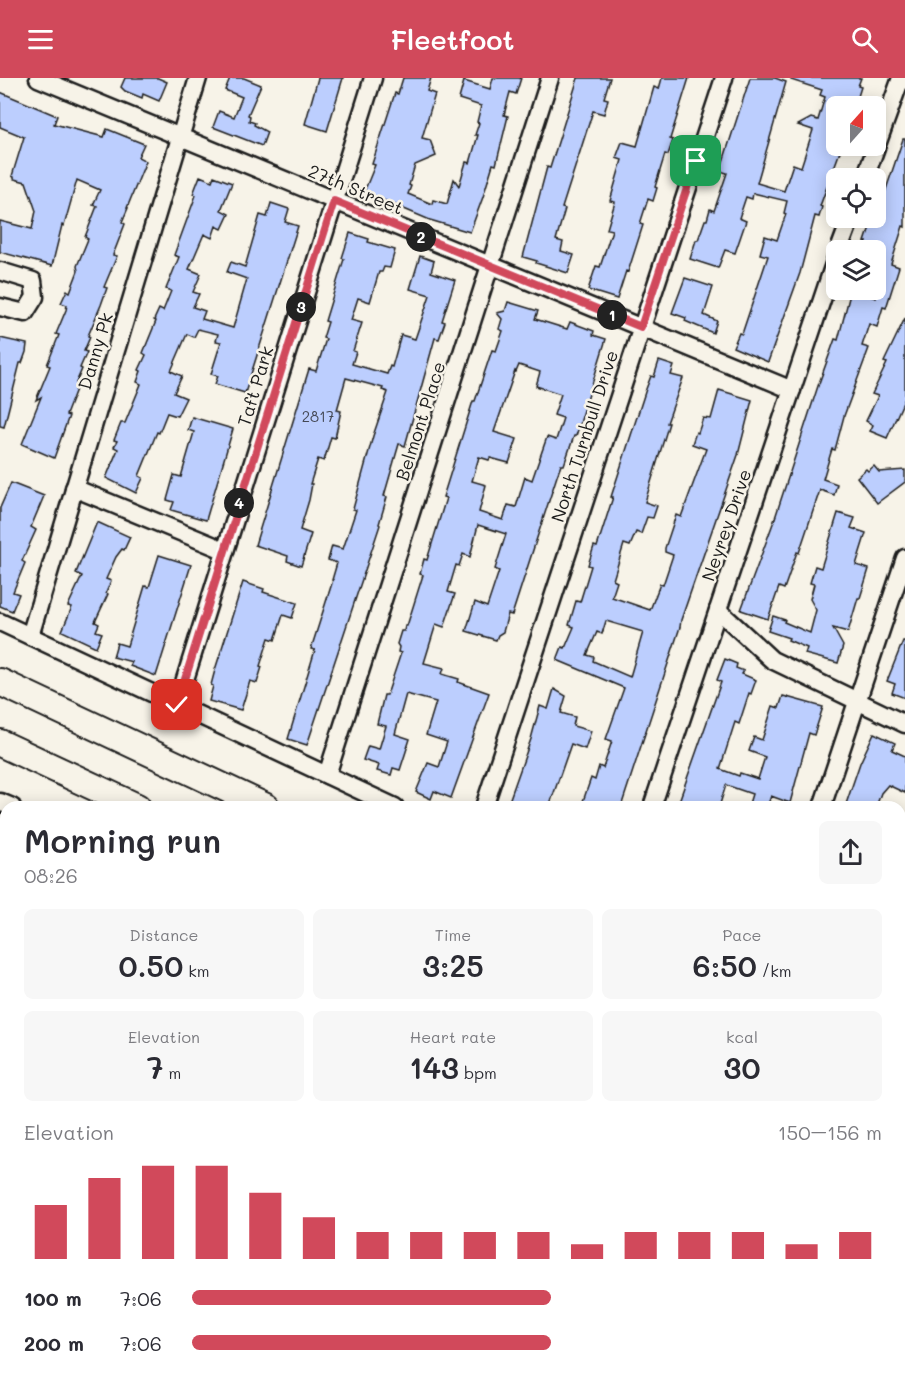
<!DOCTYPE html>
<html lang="en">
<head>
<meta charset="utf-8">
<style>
	body { margin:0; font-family:Mali,sans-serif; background:#f7f7f7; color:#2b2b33; height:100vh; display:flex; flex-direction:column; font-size:22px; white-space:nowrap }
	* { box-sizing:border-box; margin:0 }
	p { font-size:20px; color:#7c7c81 }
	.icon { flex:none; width:33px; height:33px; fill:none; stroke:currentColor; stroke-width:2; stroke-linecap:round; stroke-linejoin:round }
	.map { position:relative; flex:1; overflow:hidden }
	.drawer { position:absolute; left:0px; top:723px; width:906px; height:578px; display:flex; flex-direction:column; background:#fff; border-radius:18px 18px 0 0; box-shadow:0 3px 15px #0003 }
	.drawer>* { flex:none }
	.needle { width:39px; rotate:21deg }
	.buttons { position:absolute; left:826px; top:18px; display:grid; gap:12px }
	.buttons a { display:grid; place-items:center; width:60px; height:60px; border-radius:9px; background:#fff; box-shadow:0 3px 15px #0003; font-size:30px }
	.pin { position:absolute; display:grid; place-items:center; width:51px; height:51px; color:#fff; margin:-26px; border-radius:12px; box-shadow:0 3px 9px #0006 }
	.km { position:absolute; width:30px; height:30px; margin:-15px; border-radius:50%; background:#222; color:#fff; font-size:16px; line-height:30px; text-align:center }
	.round { display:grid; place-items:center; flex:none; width:63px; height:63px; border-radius:9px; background:#f7f7f7 }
	.headline { display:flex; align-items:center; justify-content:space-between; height:102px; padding:0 24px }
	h1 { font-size:33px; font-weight:600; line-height:45px }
	.stats { display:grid; grid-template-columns:repeat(3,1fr); gap:9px; height:102px; padding:6px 24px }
	.stats div { display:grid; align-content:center; border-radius:9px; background:#f7f7f7; text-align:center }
	.stats b { font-size:30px; font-weight:600 }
	.stats small { font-size:16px; font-weight:400 }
	.stats p { font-size:16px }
	.chart { height:168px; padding:12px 24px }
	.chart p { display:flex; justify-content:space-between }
	.chart svg { width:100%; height:108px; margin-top:6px; stroke:#d1495b; stroke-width:6 }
	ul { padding:0 24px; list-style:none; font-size:20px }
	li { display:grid; grid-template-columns:96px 72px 1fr; align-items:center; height:45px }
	li i { height:15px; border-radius:8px; background:#d1495b }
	header { display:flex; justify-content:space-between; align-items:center; height:78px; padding:0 24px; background:#d1495b; color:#fff; font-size:27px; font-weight:600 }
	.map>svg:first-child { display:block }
	.building { fill:#bccefe; stroke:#1c1c1c; stroke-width:1.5; fill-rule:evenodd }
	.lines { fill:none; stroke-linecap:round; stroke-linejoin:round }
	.minor-casing { stroke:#1c1c1c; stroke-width:21 }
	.highway-casing { stroke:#1c1c1c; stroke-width:30 }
	.minor { stroke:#f7f3e8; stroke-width:16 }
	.highway { stroke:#f7f3e8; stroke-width:26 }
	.route-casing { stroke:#fff; stroke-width:12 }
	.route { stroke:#d1495b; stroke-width:8 }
	.labels { text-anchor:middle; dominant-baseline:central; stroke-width:5; stroke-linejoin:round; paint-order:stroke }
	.number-label { font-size:15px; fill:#444854 }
	.street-label { font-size:18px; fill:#1c1c1c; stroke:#f7f3e8 }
</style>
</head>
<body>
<header><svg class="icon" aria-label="menu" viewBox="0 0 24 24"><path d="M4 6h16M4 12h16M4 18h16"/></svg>Fleetfoot<svg class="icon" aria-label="search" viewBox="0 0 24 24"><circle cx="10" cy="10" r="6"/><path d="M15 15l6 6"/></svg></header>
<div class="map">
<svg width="905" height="1300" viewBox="0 0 905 1300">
	<rect width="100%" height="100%" fill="#f7f3e8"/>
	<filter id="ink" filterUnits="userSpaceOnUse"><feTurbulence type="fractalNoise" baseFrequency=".0167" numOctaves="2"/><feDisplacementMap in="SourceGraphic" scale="12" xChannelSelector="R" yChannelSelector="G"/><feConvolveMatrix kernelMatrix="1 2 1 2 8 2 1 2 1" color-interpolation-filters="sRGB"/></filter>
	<g filter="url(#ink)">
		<g class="building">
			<polygon points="125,0 158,0 167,4 159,23 143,16 142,20 125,13 121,9"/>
			<polygon points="230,0 244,0 261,7 248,37 250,38 249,43 255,45 254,47 267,54 262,68 213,49 219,33 234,39 242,19 225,12"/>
			<polygon points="318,0 343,0 327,53 305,46"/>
			<polygon points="403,0 431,0 427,13 435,16 422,60 430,62 436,78 415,87 409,107 411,108 408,116 432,126 433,122 447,126 454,101 459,108 466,84 470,85 478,57 475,57 479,45 477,44 481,28 459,21 464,3 490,11 493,0 521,0 516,16 510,14 504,37 508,38 496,87 493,86 483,119 470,154 430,142 364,114 375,87 372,86 395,15 398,16"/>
			<polygon points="578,0 610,0 604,20 608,21 604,36 593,33 562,130 565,131 556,162 563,164 561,173 574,177 568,195 536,185 537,183 523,179 547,89 550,90"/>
			<polygon points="662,0 689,0 670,61 673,62 668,77 665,76 655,109 657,110 653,123 648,121 640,146 643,147 628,194 626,193 617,221 588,212 596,188 600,189 612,152 607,151 615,124 610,123 622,82 616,80 622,64 637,68 654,9 659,11"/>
			<polygon points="750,0 775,0 786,4 757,105 784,113 793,86 801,89 813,52 798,47 811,40 818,42 825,19 820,17 822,12 791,2 791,0 861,0 858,8 861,9 855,28 837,23 837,68 842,68 820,128 822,129 819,139 815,138 800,195 768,284 733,269 739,255 742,256 768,178 760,176 765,158 777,162 786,136 784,135 787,123 753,115 752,121 746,119 739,140 746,143 735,175 725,172 718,190 690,181 696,162 698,162 705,142 707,142 710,131 714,133 727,95 720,93"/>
			<polygon points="0,14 57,38 54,46 104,59 107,51 144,66 138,79 146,83 127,130 128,130 122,144 125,146 113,177 117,178 104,209 107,210 101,227 88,258 90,259 84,273 87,274 80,290 82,291 76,305 78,306 66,337 69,338 54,380 22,366 41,319 36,322 50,288 47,287 59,257 56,256 66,232 67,227 61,225 67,212 70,214 78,193 77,188 88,161 85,159 97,128 93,127 100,112 77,102 64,148 62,147 52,188 0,174 0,143 32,151 36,133 26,104 14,101 14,99 12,98 24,59 0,49"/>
			<polygon points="903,61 905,61 905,149 903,148 891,186 899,189 886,230 883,229 877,249 869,246 862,268 869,270 844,338 835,372 832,371 823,401 837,406 834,417 820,412 799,475 797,474 784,511 779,509 768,541 741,532 775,440 818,308 835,261 838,262 851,212 876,220 876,172 864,172 867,164 865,164 871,146 874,147"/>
			<polygon points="200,98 212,103 214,98 232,105 221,132 229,136 222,151 216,148 212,160 204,156 189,191 201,196 193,214 199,216 193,229 205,233 202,241 233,250 247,201 227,194 231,184 245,189 260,137 267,139 271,125 289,131 285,144 298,148 245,315 215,306 218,298 211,296 221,264 216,263 218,256 198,251 194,259 187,256 171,293 182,298 174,315 186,320 177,338 167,335 159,355 157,354 139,398 143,400 136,415 106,400 118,371 114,369 117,363 114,362 121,345 125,345 141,306 137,304 141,293 139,292 146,277 143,275 156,243 154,242 159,231 163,233 171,213 166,211 179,179 174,177 196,117 193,116"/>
			<polygon points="350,155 369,161 368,164 395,172 390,190 384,189 382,194 379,194 370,224 358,220 351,242 362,245 353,273 356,274 352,286 387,296 390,288 392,289 401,257 415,261 430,217 410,211 420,178 434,183 431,194 455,202 442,243 445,244 439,261 435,260 405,368 399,366 384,418 387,419 379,446 380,447 307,667 288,661 315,572 311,571 333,502 332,502 337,485 328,482 332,468 343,471 356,432 353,431 373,358 388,314 382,312 383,310 346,300 337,332 341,333 335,360 331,359 324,383 318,381 310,406 312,406 309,422 300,452 311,456 301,488 287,483 288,478 255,467 309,291 316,293 326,261 323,260 328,244 325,243 344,181 342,180"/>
			<polygon points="685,200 713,209 704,237 717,243 713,255 685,243 686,240 672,235"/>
			<path d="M508,224L538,233L535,241L567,251L570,244L594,253L593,257L606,261L576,358H574L564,387H561L557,398L512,537L508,536L503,554L498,557L496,562L466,553L475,524L487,529L499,493L495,491L506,456L478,447L470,479L463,476L459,488L456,487L448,514L455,516L444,549L436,546L424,585L444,590L442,596L459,601L458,604L489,615L451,720L434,713L431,721L416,714L428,685L439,689L447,664L426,657L436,624L406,616L395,656L410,661L400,692L393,690L391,697L377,693L379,687L363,682L368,668L379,671L386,648L377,646L384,617H387L401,575L398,574L399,569L397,566L401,553H404L405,548H407L423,497L420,496L424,481L427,482L438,446L446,420L443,419L473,323H475L492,272L496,273L503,253L499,251L502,241L497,235L505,233ZM519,287L540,294L536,308L561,316L554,337L563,340L556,362L547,359L532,402L525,399L516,429L508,427L503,442L479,434L486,407L472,403L479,379L489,382L490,380L509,385L517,361L494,354L515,293L516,294Z"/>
			<polygon points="905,240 905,320 887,360 870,353 873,347 866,343 878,318 872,316 887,285 884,284"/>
			<polygon points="0,260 27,266 26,274 22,285 20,285 4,349 0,348"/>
			<path d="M659,283L674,288L671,297L683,300L667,345H669L645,424L657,428L653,440L647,439L641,456L636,454L630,468L624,466L613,502L617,504L612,519L650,532L660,506L663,507L673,477L665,474V470L676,437L681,439L706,371L692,366L696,354L698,355L703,340L711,341L719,312L752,322L738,377L681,542L680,549L621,729H581L591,700L595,702L599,688L603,690L612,663L606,661L624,610L557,582L562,569L565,570L574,549L569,547L576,523L580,524L591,488L588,487L594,468L597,469L613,419H611L646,311L651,298L654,299ZM606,543L643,554L630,599L593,583L594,579L587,577L597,554L602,556Z"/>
			<polygon points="192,339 233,351 206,442 171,432 174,424 167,422 174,397 181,399 194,354 188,352"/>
			<polygon points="874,388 879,394 905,392 905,404 877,425 857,399 866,391 868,393"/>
			<polygon points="11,405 44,418 31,449 36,452 22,483 25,485 13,514 19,516 12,533 0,528 0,430"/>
			<polygon points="838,435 855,440 851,450 866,455 856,487 869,491 860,520 858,520 848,554 833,550 843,568 838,585 805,576 807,570 788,562 789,560 768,553 773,538 785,542 784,544 810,555 816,532 810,521 814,506 810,505 815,488 821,490"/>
			<polygon points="97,444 130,459 124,472 122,471 116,479 106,501 111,503 106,515 108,516 95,544 99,546 96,553 102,555 96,569 62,553 72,529 68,528 82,498 76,495"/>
			<polygon points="159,477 191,487 156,598 130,588 132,584 113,579 117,565 127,568 145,508 149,509"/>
			<polygon points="243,504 264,511 263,514 297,525 292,540 283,537 275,562 269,560 260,588 262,589 257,605 250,603 241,632 209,623 213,608 211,607 215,592"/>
			<polygon points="903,563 905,563 905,620 892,615 895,606 887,603"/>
			<polygon points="725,581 737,586 736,590 744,593 742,596 756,602 751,616 749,615 739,646 735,644 720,691 739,698 740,695 758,701 765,679 749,673 754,659 762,662 773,628 779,630 783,618 823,629 814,657 809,655 790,725 771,718 767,729 748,729 752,716 726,707 719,729 677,729 721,604 717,602"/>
			<polygon points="554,611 566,618 561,635 575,639 573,648 591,653 585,671 571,666 549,729 507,729 531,661 540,628 548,631"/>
			<polygon points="874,655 895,665 892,672 905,678 905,715 888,707 881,715 876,729 845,729 860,685"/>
		</g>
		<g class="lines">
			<g class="minor-casing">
				<g id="minor">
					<polyline points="38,0 792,312"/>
					<polyline points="865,100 901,0"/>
					<polyline points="839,172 851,140"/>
					<polyline points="0,193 33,203 35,219 25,235 0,229"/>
					<polyline points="74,410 224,472"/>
					<polyline points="718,532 772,582 905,646"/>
					<polyline points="0,544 395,729"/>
					<polyline points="30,558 198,0"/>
					<polyline points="177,627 373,0"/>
					<polyline points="327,697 550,0"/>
					<polyline points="0,724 12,729"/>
					<polyline points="484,729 724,0"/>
					<polyline points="652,729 837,177"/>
					<polyline points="822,729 905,480"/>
					<polyline points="900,823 905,825"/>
					<polyline points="900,965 905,967"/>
					<polyline points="900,1143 905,1145"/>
					<polyline points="0,1190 6,1171"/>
					<polyline points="306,1294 319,1300"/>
					<polyline points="698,1294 710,1300"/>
					<polyline points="136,1300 138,1294"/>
					<polyline points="291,1300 293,1294"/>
					<polyline points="458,1300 460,1294"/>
					<polyline points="630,1300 632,1294"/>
				</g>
			</g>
			<g class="highway-casing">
				<g id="highway">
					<polyline points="0,604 266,729"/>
					<polyline points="0,665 137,729"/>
					<polyline points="900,1024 905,1027"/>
					<polyline points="900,1081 905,1084"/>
				</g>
			</g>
			<use href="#minor" class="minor"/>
			<use href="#highway" class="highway"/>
		</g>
	</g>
	<g class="lines" filter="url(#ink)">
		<g class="route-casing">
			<polyline id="route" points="177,627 334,123 641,249 696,83"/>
		</g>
		<use href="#route" class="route"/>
	</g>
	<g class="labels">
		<g class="number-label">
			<text x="318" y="338">2817</text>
		</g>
		<g class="street-label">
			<text transform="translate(356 111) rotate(23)">27th Street</text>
			<text transform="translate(95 273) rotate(-73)">Danny Pk</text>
			<text transform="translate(255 308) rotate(-73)">Taft Park</text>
			<text transform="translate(420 343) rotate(-72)">Belmont Place</text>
			<text transform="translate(584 358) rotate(-72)">North Turnbull Drive</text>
			<text transform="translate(726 447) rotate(-71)">Neyrey Drive</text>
		</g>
	</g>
</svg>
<div class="buttons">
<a><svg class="needle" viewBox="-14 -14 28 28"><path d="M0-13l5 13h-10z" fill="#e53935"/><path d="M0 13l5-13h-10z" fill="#7c7c81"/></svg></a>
<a><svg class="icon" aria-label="locate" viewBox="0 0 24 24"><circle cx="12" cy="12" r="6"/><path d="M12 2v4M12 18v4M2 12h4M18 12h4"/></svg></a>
<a><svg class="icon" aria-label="layers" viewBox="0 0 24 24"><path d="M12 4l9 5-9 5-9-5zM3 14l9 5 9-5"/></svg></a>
</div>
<div class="pin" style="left:696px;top:83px;background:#1e9e55"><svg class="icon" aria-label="arrive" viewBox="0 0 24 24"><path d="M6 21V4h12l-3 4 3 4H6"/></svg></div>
<div class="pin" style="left:177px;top:627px;background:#d93025"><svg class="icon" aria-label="check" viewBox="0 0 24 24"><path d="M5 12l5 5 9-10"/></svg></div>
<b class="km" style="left:612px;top:237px">1</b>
<b class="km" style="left:421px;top:159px">2</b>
<b class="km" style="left:301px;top:229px">3</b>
<b class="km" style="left:239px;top:425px">4</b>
<section class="drawer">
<div class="headline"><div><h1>Morning run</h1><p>08:26</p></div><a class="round"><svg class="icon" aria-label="share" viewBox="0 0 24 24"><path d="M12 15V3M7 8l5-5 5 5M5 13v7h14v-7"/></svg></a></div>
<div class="stats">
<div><p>Distance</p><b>0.50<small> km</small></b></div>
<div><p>Time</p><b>3:25</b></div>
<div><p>Pace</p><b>6:50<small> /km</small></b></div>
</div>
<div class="stats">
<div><p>Elevation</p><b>7<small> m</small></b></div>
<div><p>Heart rate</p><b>143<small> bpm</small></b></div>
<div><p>kcal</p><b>30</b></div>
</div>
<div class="chart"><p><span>Elevation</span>150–156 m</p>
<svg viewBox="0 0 160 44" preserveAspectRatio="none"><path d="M5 44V22M15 44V11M25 44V6M35 44V6M45 44V17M55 44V27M65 44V33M75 44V33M85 44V33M95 44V33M105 44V38M115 44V33M125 44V33M135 44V33M145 44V38M155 44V33"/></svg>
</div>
<ul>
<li><b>100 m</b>7:06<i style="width:52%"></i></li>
<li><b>200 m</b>7:06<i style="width:52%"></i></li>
</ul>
</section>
</div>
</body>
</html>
